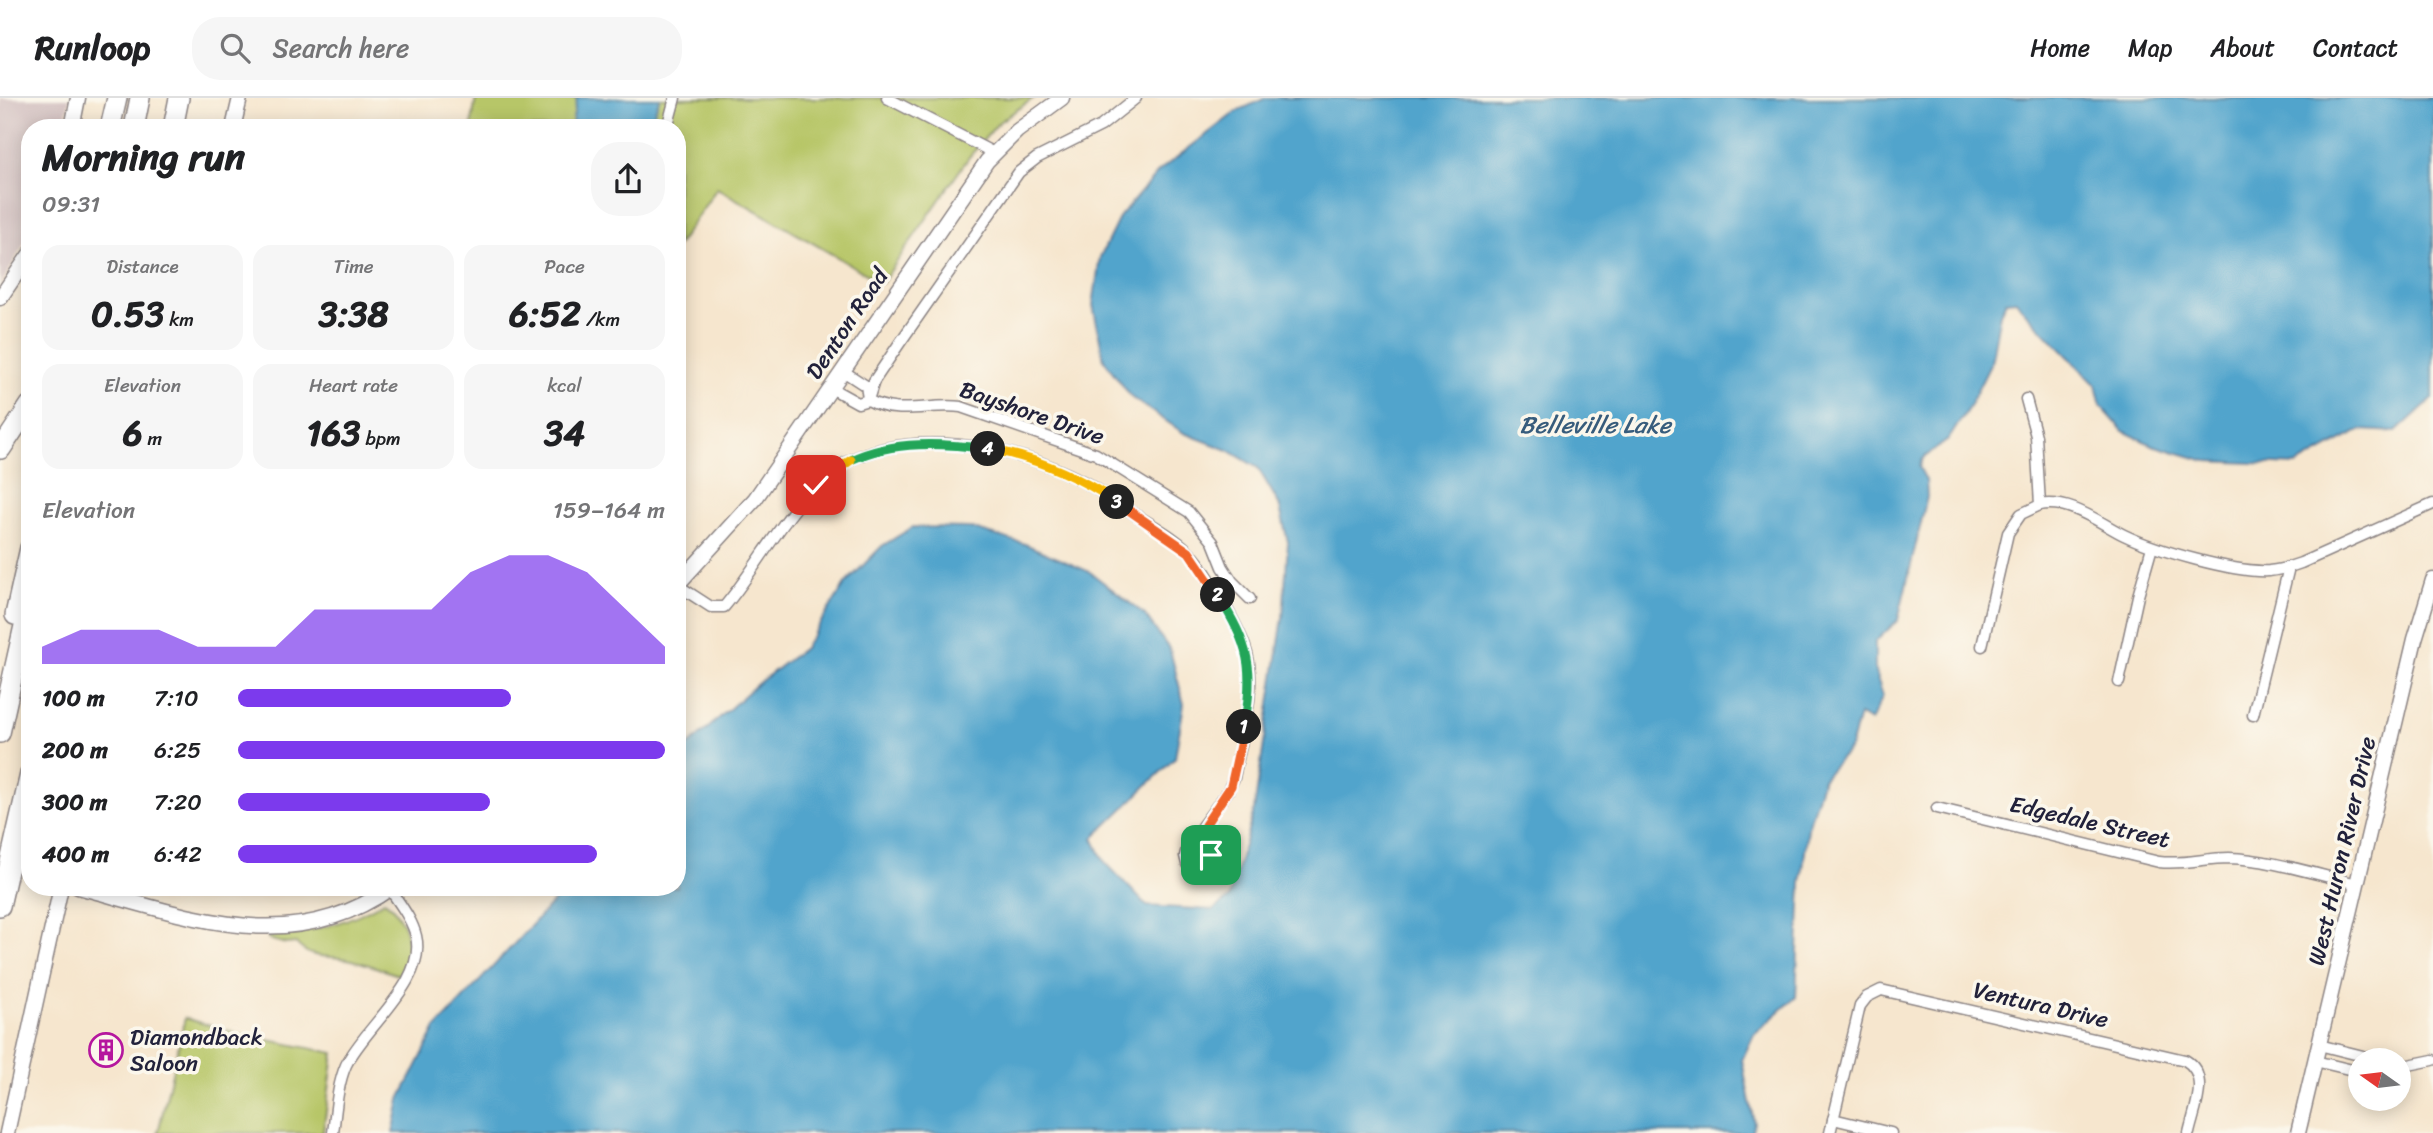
<!DOCTYPE html>
<html lang="en">
<head>
<meta charset="utf-8">
<style>
	body { margin:0; font-family:Sriracha,sans-serif; background:#f6f6f6; color:#202124; height:100vh; display:flex; flex-direction:column; font-size:26px; white-space:nowrap }
	* { box-sizing:border-box; margin:0 }
	p { font-size:23px; color:#757577 }
	.icon { flex:none; width:38px; height:38px; fill:none; stroke:currentColor; stroke-width:2; stroke-linecap:round; stroke-linejoin:round }
	.map { position:relative; flex:1; overflow:hidden }
	.side { position:absolute; left:21px; top:21px; width:665px; height:777px; display:flex; flex-direction:column; background:#fff; border-radius:28px; box-shadow:0 4px 18px #0003 }
	.side>* { flex:none }
	.needle { width:46px; rotate:284deg }
	.controls { position:absolute; left:2348px; top:950px; display:grid; gap:14px }
	.controls a { display:grid; place-items:center; width:63px; height:63px; border-radius:50%; background:#fff; box-shadow:0 4px 18px #0003; font-size:35px }
	.pin { position:absolute; display:grid; place-items:center; width:60px; height:60px; color:#fff; margin:-30px; border-radius:14px; box-shadow:0 4px 10px #0006 }
	.km { position:absolute; width:35px; height:35px; margin:-18px; border-radius:50%; background:#222; color:#fff; font-size:19px; line-height:35px; text-align:center }
	.round { display:grid; place-items:center; flex:none; width:74px; height:74px; border-radius:28px; background:#f6f6f6 }
	.summary { display:flex; align-items:center; justify-content:space-between; height:119px; padding:0 21px }
	h1 { font-size:38px; font-weight:700; line-height:52px }
	.figures { display:grid; grid-template-columns:repeat(3,1fr); gap:10px; height:119px; padding:7px 21px }
	.figures div { display:grid; align-content:center; border-radius:18px; background:#f6f6f6; text-align:center }
	.figures b { font-size:35px; font-weight:700 }
	.figures small { font-size:19px; font-weight:400 }
	.figures p { font-size:19px }
	.chart { height:196px; padding:14px 21px }
	.chart p { display:flex; justify-content:space-between }
	.chart svg { width:100%; height:126px; margin-top:7px; fill:#7c3aed; opacity:.7 }
	ul { padding:0 21px; list-style:none; font-size:23px }
	li { display:grid; grid-template-columns:112px 84px 1fr; align-items:center; height:52px }
	li i { height:18px; border-radius:9px; background:#7c3aed }
	header { display:flex; align-items:center; gap:42px; box-sizing:border-box; height:98px; padding:0 35px; background:#fff; border-bottom:2px solid #e0e0e0 }
	header strong { font-size:33px }
	nav { display:flex; gap:38px; margin-inline-start:auto; font-size:24px }
	.search { width:490px; height:63px; background:#f6f6f6; display:flex; align-items:center; gap:18px; box-sizing:border-box; padding:0 24px; border-radius:28px; color:#757577; font-size:26px }
	.map>svg:first-child { display:block }
	.industrial { fill:#d2bfc0 }
	.green { fill:#b7c668; stroke:#6c7452; stroke-width:2 }
	.water { fill:#51a4cc; stroke:#3a6384; stroke-width:2 }
	.lines { fill:none; stroke-linecap:round; stroke-linejoin:round }
	.street-casing { stroke:#8c8484; stroke-width:13 }
	.secondary-casing { stroke:#8c8484; stroke-width:17 }
	.highway-casing { stroke:#8c8484; stroke-width:22 }
	.street { stroke:#fff; stroke-width:10 }
	.secondary { stroke:#fff; stroke-width:14 }
	.highway { stroke:#fff; stroke-width:19 }
	.split-1-casing { stroke:#fff; stroke-width:14 }
	.split-2-casing { stroke:#fff; stroke-width:14 }
	.split-3-casing { stroke:#fff; stroke-width:14 }
	.split-4-casing { stroke:#fff; stroke-width:14 }
	.split-5-casing { stroke:#fff; stroke-width:14 }
	.split-6-casing { stroke:#fff; stroke-width:14 }
	.split-1 { stroke:#f0652b; stroke-width:9 }
	.split-2 { stroke:#22a559; stroke-width:9 }
	.split-3 { stroke:#f0652b; stroke-width:9 }
	.split-4 { stroke:#f5b400; stroke-width:9 }
	.split-5 { stroke:#22a559; stroke-width:9 }
	.split-6 { stroke:#f5b400; stroke-width:9 }
	.labels { text-anchor:middle; dominant-baseline:central; stroke-width:7; stroke-linejoin:round; paint-order:stroke }
	.street-label { font-size:23px; fill:#22223b; stroke:#fbf7ec }
	.poi-label { font-size:23px; fill:#22223b; stroke:#fbf7ec; text-anchor:start }
	.water-label { font-size:24px; font-style:italic; fill:#375c7c; stroke:#fbf7ec }
</style>
</head>
<body>
<header>
<strong>Runloop</strong>
<div class="search"><svg class="icon" aria-label="search" viewBox="0 0 24 24"><circle cx="10" cy="10" r="6"/><path d="M15 15l6 6"/></svg>Search here</div>
<nav><a>Home</a><a>Map</a><a>About</a><a>Contact</a></nav>
</header>
<div class="map">
<svg width="2433" height="1035" viewBox="0 0 2433 1035">
	<rect width="100%" height="100%" fill="#fbf7ec"/>
	<filter id="ink" filterUnits="userSpaceOnUse"><feTurbulence type="fractalNoise" baseFrequency=".0143" numOctaves="2"/><feDisplacementMap in="SourceGraphic" scale="14" xChannelSelector="R" yChannelSelector="G"/><feConvolveMatrix kernelMatrix="1 2 1 2 8 2 1 2 1" color-interpolation-filters="sRGB"/></filter>
	<filter id="wash" filterUnits="userSpaceOnUse"><feTurbulence type="fractalNoise" baseFrequency=".00686" numOctaves="4" result="noise"/><feDisplacementMap in="SourceGraphic" scale="28" xChannelSelector="R" yChannelSelector="G"/><feGaussianBlur stdDeviation="1.57" result="paint"/><feColorMatrix in="noise" values="0 0 0 0 0 0 0 0 0 0 0 0 0 0 0 0 0 1.4 0 .05"/><feComposite in="paint" operator="in"/></filter>
	<g filter="url(#wash)">
		<rect width="100%" height="100%" fill="#f6e6ce"/>
		<polygon class="industrial" points="0,0 70,0 63,30 30,30 30,134 0,189"/>
		<g class="green">
			<polygon points="476,0 1034,0 999,24 969,59 882,185 717,90 677,148 677,30 471,30"/>
			<path d="M384,803C391,806 395,812 399,819C411,838 410,857 399,877C382,872 364,864 347,861C328,857 309,862 296,845L286,846L268,841V838C308,835 350,825 384,803Z"/>
			<polygon points="185,920 238,936 334,955 323,1035 158,1035"/>
		</g>
		<g class="water">
			<polygon points="577,0 660,0 648,30 571,30"/>
			<polygon points="1266,0 2433,0 2433,300 2396,334 2361,332 2297,367 2206,363 2152,347 2123,333 2101,308 2096,287 2024,213 2016,202 2006,203 2000,216 1991,265 1969,309 1948,342 1922,361 1919,369 1926,382 1927,399 1898,522 1875,544 1875,574 1883,598 1871,623 1859,617 1850,650 1823,680 1808,730 1801,786 1796,899 1754,936 1742,962 1754,1025 1751,1035 393,1035 400,1001 436,930 567,789 677,789 677,658 756,587 804,550 846,485 882,448 913,429 970,430 1025,446 1090,474 1144,516 1170,552 1184,606 1175,660 1093,740 1104,763 1147,808 1213,812 1229,800 1254,712 1283,519 1288,444 1279,406 1258,370 1228,352 1184,335 1132,300 1104,262 1093,207 1100,159 1120,118 1159,73 1237,13"/>
		</g>
	</g>
	<g filter="url(#ink)">
		<g class="lines">
			<g class="street-casing">
				<g id="street">
					<polyline points="887,0 994,55"/>
					<polyline points="667,30 675,0"/>
					<polyline points="843,273 866,288 868,300"/>
					<path d="M831,290L858,305L868,302C898,319 929,305 961,309L1096,356L1189,414L1213,444L1223,469L1232,483L1250,501"/>
					<polyline points="868,302 874,283 899,246 1019,74 1037,60 1101,28 1136,0"/>
					<path d="M2040,407C2070,401 2098,424 2124,437C2155,452 2235,475 2269,473C2280,472 2290,469 2301,465L2433,406"/>
					<path d="M677,487L711,509H724C761,466 796,391 847,364C910,331 1006,347 1068,376C1092,387 1114,402 1136,417C1155,429 1178,441 1192,457C1207,473 1238,528 1245,549C1259,587 1241,641 1234,680L1228,693L1188,747L1185,758L1187,766C1201,775 1215,758 1212,744C1211,739 1207,733 1205,727"/>
					<polyline points="1982,548 2008,435 2021,416 2040,407 2036,338 2026,301"/>
					<polyline points="2119,584 2138,498 2152,449"/>
					<polyline points="2253,617 2289,469"/>
					<path d="M1937,710L2159,764C2183,767 2205,760 2229,760C2270,761 2317,777 2358,786"/>
					<polyline points="2319,947 2379,962"/>
					<polyline points="2315,963 2361,974"/>
					<polyline points="2399,969 2433,962"/>
					<polyline points="1833,1021 1891,1035"/>
					<path d="M333,1035C336,1012 337,988 346,967C365,928 427,884 416,838C412,821 399,805 390,791"/>
					<path d="M1830,1035L1860,908L1867,899L1881,892L2185,962C2211,977 2194,1012 2189,1035"/>
				</g>
			</g>
			<g class="secondary-casing">
				<g id="secondary">
					<polyline points="72,30 78,0"/>
					<polyline points="233,30 240,0"/>
					<polyline points="0,200 30,156"/>
					<polyline points="677,487 755,401 987,63 1017,33 1062,0"/>
					<path d="M78,789C187,817 289,862 392,789"/>
					<polyline points="7,1035 61,789"/>
					<polyline points="2298,1035 2415,541 2433,482"/>
				</g>
			</g>
			<g class="highway-casing">
				<g id="highway">
					<polyline points="110,30 117,0"/>
					<polyline points="134,30 140,0"/>
					<polyline points="173,30 179,0"/>
					<polyline points="1,351 30,307"/>
					<polyline points="15,517 30,450"/>
					<polyline points="0,635 30,501"/>
					<polyline points="0,808 30,676"/>
				</g>
			</g>
			<use href="#street" class="street"/>
			<use href="#secondary" class="secondary"/>
			<use href="#highway" class="highway"/>
		</g>
	</g>
	<g class="lines" filter="url(#ink)">
		<g class="split-1-casing">
			<polyline id="split-1" points="1211,757 1213,747 1205,727 1231,688 1244,629"/>
		</g>
		<g class="split-2-casing">
			<path id="split-2" d="M1218,497C1249,548 1255,569 1244,629"/>
		</g>
		<g class="split-3-casing">
			<polyline id="split-3" points="1117,404 1189,454 1218,497"/>
		</g>
		<g class="split-4-casing">
			<path id="split-4" d="M988,351C1035,359 1077,378 1117,404"/>
		</g>
		<g class="split-5-casing">
			<path id="split-5" d="M851,362C894,342 943,345 988,351"/>
		</g>
		<g class="split-6-casing">
			<polyline id="split-6" points="816,387 851,362"/>
		</g>
		<use href="#split-1" class="split-1"/>
		<use href="#split-2" class="split-2"/>
		<use href="#split-3" class="split-3"/>
		<use href="#split-4" class="split-4"/>
		<use href="#split-5" class="split-5"/>
		<use href="#split-6" class="split-6"/>
	</g>
	<defs>
		<g id="building-ring" transform="scale(1.75)"><circle r="9.5" fill="#fbf7ec" stroke="#b5179e" stroke-width="1.5"/><path d="M-4-6H4V6H1V3H-1V6H-4ZM-2.5-4.3h1.7v1.8h-1.7ZM.8-4.3h1.7v1.8H.8ZM-2.5-1h1.7V.8h-1.7ZM.8-1h1.7V.8H.8Z" fill="#b5179e"/></g>
	</defs>
	<g fill-rule="evenodd">
		<use href="#building-ring" x="106" y="952"/>
	</g>
	<g class="labels">
		<g class="street-label">
			<text transform="translate(847 226) rotate(-56)">Denton Road</text>
			<text transform="translate(1032 315) rotate(19)">Bayshore Drive</text>
			<text transform="translate(2090 724) rotate(13)">Edgedale Street</text>
			<text transform="translate(2342 753) rotate(-77)">West Huron River Drive</text>
			<text transform="translate(2041 907) rotate(13)">Ventura Drive</text>
		</g>
		<g class="poi-label">
			<text x="130" y="939">Diamondback<tspan x="130" dy="26">Saloon</tspan></text>
		</g>
		<g class="water-label">
			<text x="1595" y="327">Belleville Lake</text>
		</g>
	</g>
</svg>
<div class="controls">
<a><svg class="needle" viewBox="-14 -14 28 28"><path d="M0-13l5 13h-10z" fill="#e53935"/><path d="M0 13l5-13h-10z" fill="#757577"/></svg></a>
</div>
<div class="pin" style="left:1211px;top:757px;background:#1e9e55"><svg class="icon" aria-label="arrive" viewBox="0 0 24 24"><path d="M6 21V4h12l-3 4 3 4H6"/></svg></div>
<div class="pin" style="left:816px;top:387px;background:#d93025"><svg class="icon" aria-label="check" viewBox="0 0 24 24"><path d="M5 12l5 5 9-10"/></svg></div>
<b class="km" style="left:1244px;top:629px">1</b>
<b class="km" style="left:1218px;top:497px">2</b>
<b class="km" style="left:1117px;top:404px">3</b>
<b class="km" style="left:988px;top:351px">4</b>
<section class="side">
<div class="summary"><div><h1>Morning run</h1><p>09:31</p></div><a class="round"><svg class="icon" aria-label="share" viewBox="0 0 24 24"><path d="M12 15V3M7 8l5-5 5 5M5 13v7h14v-7"/></svg></a></div>
<div class="figures">
<div><p>Distance</p><b>0.53<small> km</small></b></div>
<div><p>Time</p><b>3:38</b></div>
<div><p>Pace</p><b>6:52<small> /km</small></b></div>
</div>
<div class="figures">
<div><p>Elevation</p><b>6<small> m</small></b></div>
<div><p>Heart rate</p><b>163<small> bpm</small></b></div>
<div><p>kcal</p><b>34</b></div>
</div>
<div class="chart"><p><span>Elevation</span>159–164 m</p>
<svg viewBox="0 0 160 44" preserveAspectRatio="none"><path d="M0 44V38L10 32L20 32L30 32L40 38L50 38L60 38L70 25L80 25L90 25L100 25L110 12L120 6L130 6L140 12L150 25L160 38V44z"/></svg>
</div>
<ul>
<li><b>100 m</b>7:10<i style="width:64%"></i></li>
<li><b>200 m</b>6:25<i style="width:100%"></i></li>
<li><b>300 m</b>7:20<i style="width:59%"></i></li>
<li><b>400 m</b>6:42<i style="width:84%"></i></li>
</ul>
</section>
</div>
</body>
</html>
